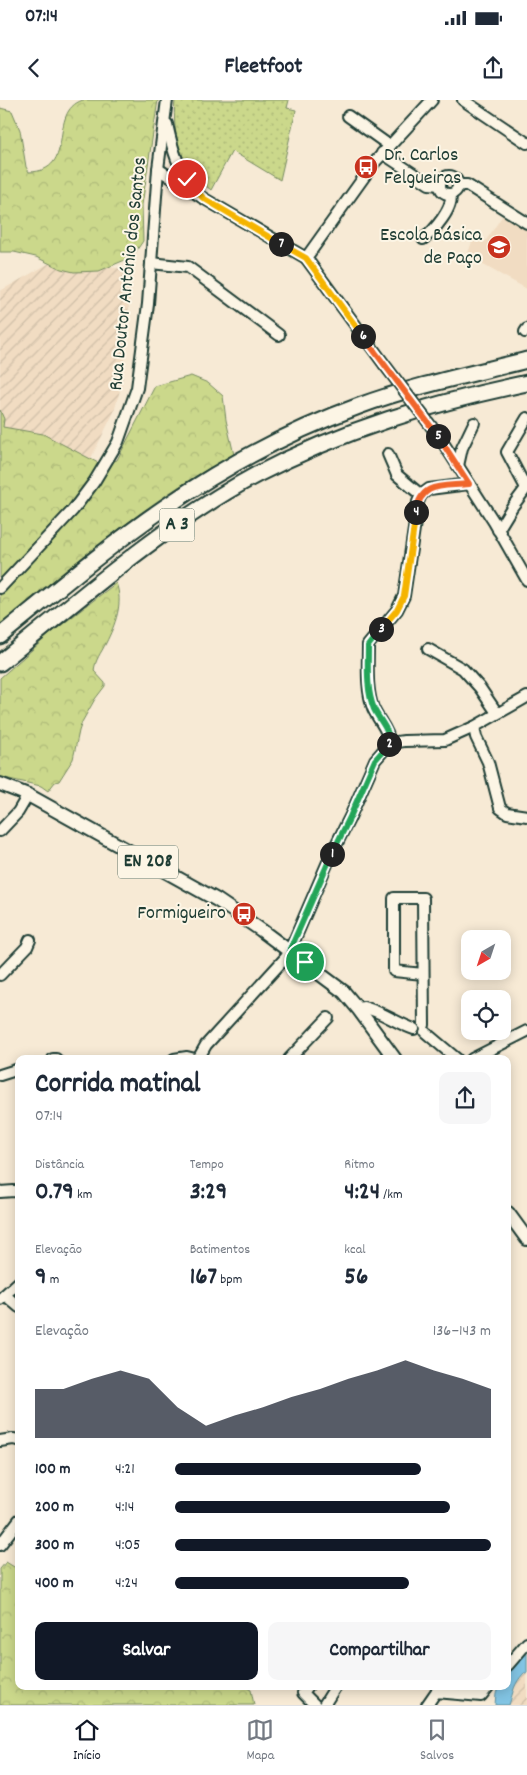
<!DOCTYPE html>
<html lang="pt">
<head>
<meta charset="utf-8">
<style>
	body { margin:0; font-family:Dekko,sans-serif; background:#f6f6f7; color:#1f2937; height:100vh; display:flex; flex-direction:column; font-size:19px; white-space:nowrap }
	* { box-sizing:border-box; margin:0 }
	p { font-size:16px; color:#747a83 }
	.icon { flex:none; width:28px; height:28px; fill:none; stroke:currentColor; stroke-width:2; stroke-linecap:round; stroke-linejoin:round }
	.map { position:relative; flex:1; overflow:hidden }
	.drawer { position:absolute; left:15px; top:955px; width:496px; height:635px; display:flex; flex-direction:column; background:#fff; border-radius:10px; box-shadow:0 2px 12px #0003 }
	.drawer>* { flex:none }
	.needle { width:32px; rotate:219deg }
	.fabs { position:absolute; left:461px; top:830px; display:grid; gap:10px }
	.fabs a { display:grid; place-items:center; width:50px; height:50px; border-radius:10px; background:#fff; box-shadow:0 2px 12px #0003; font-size:25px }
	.pin { position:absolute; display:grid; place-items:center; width:42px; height:42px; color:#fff; margin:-21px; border:2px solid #fff; border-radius:50%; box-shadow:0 1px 5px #0007 }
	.km { position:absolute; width:25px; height:25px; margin:-12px; border-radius:50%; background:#222; color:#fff; font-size:14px; line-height:25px; text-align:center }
	.round { display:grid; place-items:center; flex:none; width:52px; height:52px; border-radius:10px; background:#f6f6f7 }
	.overview { display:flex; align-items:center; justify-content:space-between; height:85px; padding:0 20px }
	h1 { font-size:28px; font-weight:700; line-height:38px }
	.stats { display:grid; grid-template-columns:repeat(3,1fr); gap:8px; height:85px; padding:5px 20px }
	.stats div { display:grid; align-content:center }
	.stats b { font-size:25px; font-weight:700 }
	.stats small { font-size:14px; font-weight:400 }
	.stats p { font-size:14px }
	.chart { height:140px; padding:10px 20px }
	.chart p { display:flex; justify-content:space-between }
	.chart svg { width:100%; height:90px; margin-top:5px; fill:#111827; opacity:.7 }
	.cta { display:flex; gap:10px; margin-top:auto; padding:10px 20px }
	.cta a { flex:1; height:58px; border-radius:10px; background:#111827; color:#fff; font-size:20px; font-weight:700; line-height:58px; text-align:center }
	.cta a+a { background:#f6f6f7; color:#1f2937 }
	ul { padding:0 20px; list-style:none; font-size:16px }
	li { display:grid; grid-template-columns:80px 60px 1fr; align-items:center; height:38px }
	li i { height:12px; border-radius:6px; background:#111827 }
	.status { display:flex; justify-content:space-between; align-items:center; height:35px; padding:0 25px; background:#fff; direction:ltr }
	.status svg { height:14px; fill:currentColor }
	header { display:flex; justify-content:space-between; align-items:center; height:65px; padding:0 20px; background:#fff; font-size:22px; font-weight:700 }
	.dock { display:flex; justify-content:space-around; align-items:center; height:70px; border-top:1px solid #e0e1e3; background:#fff; font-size:14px; color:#747a83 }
	.dock a { display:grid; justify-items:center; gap:2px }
	.dock .on { color:#111827 }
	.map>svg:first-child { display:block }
	.built { fill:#f1dcc2 }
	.industrial { fill:url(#industrial-furrows) }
	.grass { fill:url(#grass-dots); stroke:#758a60 }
	.forest { fill:url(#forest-crowns); stroke:#758a60 }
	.water { fill:#82c4e3; stroke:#5a8e9d }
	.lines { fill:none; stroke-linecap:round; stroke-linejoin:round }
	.minor-casing { stroke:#1f3d34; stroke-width:14 }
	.major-casing { stroke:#1f3d34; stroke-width:16 }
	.highway-casing { stroke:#1f3d34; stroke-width:19 }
	.minor { stroke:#fcf5e5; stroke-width:10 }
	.major { stroke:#fcf5e5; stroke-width:12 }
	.highway { stroke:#fcf5e5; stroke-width:15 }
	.minor-bridge-casing { stroke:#1f3d34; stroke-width:14; stroke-linecap:butt }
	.minor-bridge { stroke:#fcf5e5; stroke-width:10 }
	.split-1-casing { stroke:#fff; stroke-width:10 }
	.split-2-casing { stroke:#fff; stroke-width:10 }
	.split-3-casing { stroke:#fff; stroke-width:10 }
	.split-4-casing { stroke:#fff; stroke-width:10 }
	.split-5-casing { stroke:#fff; stroke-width:10 }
	.split-6-casing { stroke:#fff; stroke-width:10 }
	.split-7-casing { stroke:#fff; stroke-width:10 }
	.split-8-casing { stroke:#fff; stroke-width:10 }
	.split-1 { stroke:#22a559; stroke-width:6 }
	.split-2 { stroke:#22a559; stroke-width:6 }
	.split-3 { stroke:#22a559; stroke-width:6 }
	.split-4 { stroke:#f5b400; stroke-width:6 }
	.split-5 { stroke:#f0652b; stroke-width:6 }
	.split-6 { stroke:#f0652b; stroke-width:6 }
	.split-7 { stroke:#f5b400; stroke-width:6 }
	.split-8 { stroke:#f5b400; stroke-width:6 }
	.labels { text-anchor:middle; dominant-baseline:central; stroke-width:4; stroke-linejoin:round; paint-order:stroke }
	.shield { fill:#fcf5e5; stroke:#617469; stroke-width:1 }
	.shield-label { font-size:19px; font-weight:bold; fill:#1f3d34 }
	.poi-label { font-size:20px; fill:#1f3d34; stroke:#fcf5e5; text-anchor:end }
	.street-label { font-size:20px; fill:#1f3d34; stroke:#fcf5e5 }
</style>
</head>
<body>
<div class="status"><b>07:14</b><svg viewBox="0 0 49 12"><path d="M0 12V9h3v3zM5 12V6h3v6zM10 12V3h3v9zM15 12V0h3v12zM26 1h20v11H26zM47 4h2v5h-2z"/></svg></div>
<header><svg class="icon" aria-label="back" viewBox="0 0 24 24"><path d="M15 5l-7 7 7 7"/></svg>Fleetfoot<svg class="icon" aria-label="share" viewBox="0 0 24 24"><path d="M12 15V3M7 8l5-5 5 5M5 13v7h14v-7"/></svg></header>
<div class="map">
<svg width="527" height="1605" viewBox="0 0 527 1605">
	<defs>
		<pattern id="industrial-furrows" width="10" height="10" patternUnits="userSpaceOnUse" patternTransform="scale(1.25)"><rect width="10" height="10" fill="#f1dcc2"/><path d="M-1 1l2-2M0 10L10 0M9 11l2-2" fill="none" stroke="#cebea7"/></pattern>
		<pattern id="grass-dots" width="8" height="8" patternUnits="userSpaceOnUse" patternTransform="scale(1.25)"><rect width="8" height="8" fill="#cbd88b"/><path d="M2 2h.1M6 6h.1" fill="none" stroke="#aeba79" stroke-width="1.8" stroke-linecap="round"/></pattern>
		<pattern id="forest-crowns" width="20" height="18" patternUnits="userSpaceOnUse" patternTransform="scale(1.25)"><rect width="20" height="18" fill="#cbd88b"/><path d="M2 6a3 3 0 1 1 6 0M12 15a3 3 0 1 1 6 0" fill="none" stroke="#aeba79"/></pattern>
	</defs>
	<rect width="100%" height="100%" fill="#f7ead5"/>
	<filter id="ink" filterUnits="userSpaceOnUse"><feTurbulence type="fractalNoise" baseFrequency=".02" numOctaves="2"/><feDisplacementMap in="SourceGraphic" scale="10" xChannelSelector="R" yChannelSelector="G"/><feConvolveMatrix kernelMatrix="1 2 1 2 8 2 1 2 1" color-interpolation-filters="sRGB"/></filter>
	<g filter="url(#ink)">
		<polygon class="built" points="503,115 527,130 527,189 467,156 474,136 485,142"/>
		<g class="industrial">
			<polygon points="55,160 132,170 122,283 114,312 86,368 0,386 0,191"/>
			<polygon points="524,1573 527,1573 527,1605 509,1605 513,1587"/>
		</g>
		<path class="grass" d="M175,0H289L287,8L296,10L280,80L232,51L211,90C180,67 172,37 175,0Z"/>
		<g class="forest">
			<path d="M83,0H158L142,105L143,141L132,157L99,171L74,172L61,169L36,157L14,152H0V8L12,11L20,30L26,67L29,72C79,71 46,12 83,0Z"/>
			<path d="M191,276L208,283L223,296L226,320L234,355C147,399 75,465 0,527V310L4,319L3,327L43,334L102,365L117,360L155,286Z"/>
			<path d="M116,483C124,503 115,525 106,543C101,553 95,560 94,571L105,583V586L95,599L82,622L79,631L73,659L59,681L55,682L48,691L41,686L0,677V578L50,534Z"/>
			<polygon points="6,1462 19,1470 19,1586 243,1586 251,1590 254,1605 0,1605 0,1469"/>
		</g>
		<path class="water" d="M527,1549V1573H524C513,1585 514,1590 509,1605H495L496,1593L499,1586H508C508,1570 516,1561 527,1549Z"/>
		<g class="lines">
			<g class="minor-casing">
				<g id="minor">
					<polyline points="463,0 527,43"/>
					<polyline points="348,16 390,46"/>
					<path d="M167,24C173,51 177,68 196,90"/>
					<polyline points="382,53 429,84 440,85"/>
					<polyline points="158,69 203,98 306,158 384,264"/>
					<circle cx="449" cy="85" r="9"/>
					<polyline points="458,87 462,85 467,85 527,123"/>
					<path d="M423,139C433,132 455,107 450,94"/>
					<polyline points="306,158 374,63 432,0"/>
					<polyline points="151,163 188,167 279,235"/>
					<polyline points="525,232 527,229"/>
					<polyline points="440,338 494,422 527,480"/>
					<polyline points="388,354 397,375 421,395"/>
					<polyline points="458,366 462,348 474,323"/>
					<polyline points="526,388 507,352 527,318"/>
					<polyline points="498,430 512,407 527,387"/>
					<polyline points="0,488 73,410 94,382 118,342 137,288 148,204 158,69 167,0"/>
					<polyline points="428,549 463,569 480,588 497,613"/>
					<polyline points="474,627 476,637 488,662 500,708 507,713 527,716"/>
					<path d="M390,643C388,629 378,620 373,608C366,589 368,565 368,545L397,510L404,496L418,402L421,395L429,389L469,384"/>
					<polyline points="0,731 18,712 28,695"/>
					<polyline points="423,874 394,871 394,798 423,798 424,925"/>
					<polyline points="0,875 27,847 30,840"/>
					<path d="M359,910L363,907C381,911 396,923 414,929"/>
					<polyline points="425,932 457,959"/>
					<polyline points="53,959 56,959"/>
					<polyline points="174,959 187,957 195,959"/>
					<polyline points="198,959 206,945 288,855 331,755 350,717 375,660 390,643 404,641 445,640 474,627 527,597"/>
					<polyline points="289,959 328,918"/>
					<polyline points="472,959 527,931"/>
					<polyline points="0,975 19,969"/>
					<polyline points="0,1092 14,1091 19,1092"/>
					<polyline points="5,1195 19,1207"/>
					<polyline points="0,1199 19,1182"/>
					<polyline points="0,1341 13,1339 19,1340"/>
					<polyline points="0,1445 19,1420"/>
					<polyline points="508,1565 527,1543"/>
					<polyline points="308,1586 303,1593 315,1605"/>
					<polyline points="324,1605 336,1586"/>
					<polyline points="427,1605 436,1592 481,1596 489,1586"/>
				</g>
			</g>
			<g class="major-casing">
				<g id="major">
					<polyline points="0,684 28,695 217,800 261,830 344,892 359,910 395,959"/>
					<polyline points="508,1113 527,1139"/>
				</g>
			</g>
			<g class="highway-casing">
				<g id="highway">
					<path d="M0,536C54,492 107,447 164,408C225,366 290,331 359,306C413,286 471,274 527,260"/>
					<path d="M0,563C82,497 163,425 256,375C342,330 432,303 527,283"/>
				</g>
			</g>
			<use href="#minor" class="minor"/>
			<use href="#major" class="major"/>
			<use href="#highway" class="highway"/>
			<g class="minor-bridge-casing">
				<polyline id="minor-bridge" points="384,264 440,338"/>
			</g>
			<use href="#minor-bridge" class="minor-bridge"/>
		</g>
	</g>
	<g class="lines" filter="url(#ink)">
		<g class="split-1-casing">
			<polyline id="split-1" points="305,862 290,850 332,754"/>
		</g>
		<g class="split-2-casing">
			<polyline id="split-2" points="332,754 350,717 375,660 389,644"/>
		</g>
		<g class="split-3-casing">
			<path id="split-3" d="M381,529L368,546C368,565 366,590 374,609C379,620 391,631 389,644"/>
		</g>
		<g class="split-4-casing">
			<polyline id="split-4" points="381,529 397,510 404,496 416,412"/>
		</g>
		<g class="split-5-casing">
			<path id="split-5" d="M416,412C421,381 443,387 469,384L438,336"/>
		</g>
		<g class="split-6-casing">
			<polyline id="split-6" points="363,236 438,336"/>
		</g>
		<g class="split-7-casing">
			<polyline id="split-7" points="281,144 306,158 363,236"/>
		</g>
		<g class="split-8-casing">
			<polyline id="split-8" points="187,79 203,98 281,144"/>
		</g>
		<use href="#split-1" class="split-1"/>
		<use href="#split-2" class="split-2"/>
		<use href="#split-3" class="split-3"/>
		<use href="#split-4" class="split-4"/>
		<use href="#split-5" class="split-5"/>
		<use href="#split-6" class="split-6"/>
		<use href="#split-7" class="split-7"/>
		<use href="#split-8" class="split-8"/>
	</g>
	<defs>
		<g id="bus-disc" transform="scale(1.25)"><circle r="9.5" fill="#c8321e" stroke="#fcf5e5"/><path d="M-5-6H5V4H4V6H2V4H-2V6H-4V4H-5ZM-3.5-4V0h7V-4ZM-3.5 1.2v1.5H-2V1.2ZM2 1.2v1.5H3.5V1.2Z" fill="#fff"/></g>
		<g id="school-disc" transform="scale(1.25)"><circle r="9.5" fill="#c8321e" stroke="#fcf5e5"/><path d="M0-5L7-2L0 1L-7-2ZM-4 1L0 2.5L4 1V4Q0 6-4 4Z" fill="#fff"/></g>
	</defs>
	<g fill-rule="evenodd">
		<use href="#bus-disc" x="366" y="67"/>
		<use href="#school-disc" x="499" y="147"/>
		<use href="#bus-disc" x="244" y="814"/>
	</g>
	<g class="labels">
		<g class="shield">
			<rect x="159.5" y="408.5" width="35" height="33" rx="4"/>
			<rect x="118" y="745.5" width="60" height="33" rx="4"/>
		</g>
		<g class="shield-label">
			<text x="177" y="425">A 3</text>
			<text x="148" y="762">EN 208</text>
		</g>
		<g class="poi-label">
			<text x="384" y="56" text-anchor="start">Dr. Carlos<tspan x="384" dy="23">Felgueiras</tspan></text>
			<text x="482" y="136">Escola Básica<tspan x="482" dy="23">de Paço</tspan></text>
			<text x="226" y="814">Formigueiro</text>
		</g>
		<g class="street-label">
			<text transform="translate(129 174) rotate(-84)">Rua Doutor António dos Santos</text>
		</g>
	</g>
</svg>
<div class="fabs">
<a><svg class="needle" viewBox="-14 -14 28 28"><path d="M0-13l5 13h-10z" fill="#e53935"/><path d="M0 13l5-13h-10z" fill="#747a83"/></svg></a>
<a><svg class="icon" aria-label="locate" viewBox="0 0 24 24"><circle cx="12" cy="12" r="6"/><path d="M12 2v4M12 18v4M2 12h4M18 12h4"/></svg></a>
</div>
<div class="pin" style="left:305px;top:862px;background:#1e9e55"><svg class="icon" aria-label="arrive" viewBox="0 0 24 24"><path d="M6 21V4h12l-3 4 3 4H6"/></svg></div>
<div class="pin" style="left:187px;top:79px;background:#d93025"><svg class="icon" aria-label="check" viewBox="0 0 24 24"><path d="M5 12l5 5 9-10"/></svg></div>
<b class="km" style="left:332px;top:754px">1</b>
<b class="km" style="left:389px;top:644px">2</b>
<b class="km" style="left:381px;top:529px">3</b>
<b class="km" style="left:416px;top:412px">4</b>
<b class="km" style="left:438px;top:336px">5</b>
<b class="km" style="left:363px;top:236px">6</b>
<b class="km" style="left:281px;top:144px">7</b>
<section class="drawer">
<div class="overview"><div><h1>Corrida matinal</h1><p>07:14</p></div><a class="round"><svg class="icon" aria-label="share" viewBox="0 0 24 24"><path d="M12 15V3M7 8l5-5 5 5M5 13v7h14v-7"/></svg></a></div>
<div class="stats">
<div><p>Distância</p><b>0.79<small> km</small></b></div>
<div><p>Tempo</p><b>3:29</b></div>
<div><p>Ritmo</p><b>4:24<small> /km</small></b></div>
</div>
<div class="stats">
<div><p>Elevação</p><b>9<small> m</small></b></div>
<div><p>Batimentos</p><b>167<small> bpm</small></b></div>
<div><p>kcal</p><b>56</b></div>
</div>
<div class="chart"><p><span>Elevação</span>136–143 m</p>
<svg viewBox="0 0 160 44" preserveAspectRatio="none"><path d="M0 44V20L10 20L20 15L30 11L40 15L50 29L60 38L70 33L80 29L90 24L100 20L110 15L120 11L130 6L140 11L150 15L160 20V44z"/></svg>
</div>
<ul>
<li><b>100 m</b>4:21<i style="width:78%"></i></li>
<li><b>200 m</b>4:14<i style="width:87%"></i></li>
<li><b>300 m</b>4:05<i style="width:100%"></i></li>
<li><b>400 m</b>4:24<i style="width:74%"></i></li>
</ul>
<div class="cta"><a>Salvar</a><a>Compartilhar</a></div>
</section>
</div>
<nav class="dock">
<a class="on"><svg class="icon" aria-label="home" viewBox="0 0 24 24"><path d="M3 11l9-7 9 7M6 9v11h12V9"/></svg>Início</a>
<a><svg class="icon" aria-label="map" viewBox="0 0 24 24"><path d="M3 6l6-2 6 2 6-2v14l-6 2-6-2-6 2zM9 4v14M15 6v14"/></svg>Mapa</a>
<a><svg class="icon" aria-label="saved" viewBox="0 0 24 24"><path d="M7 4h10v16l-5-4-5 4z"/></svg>Salvos</a>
</nav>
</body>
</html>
